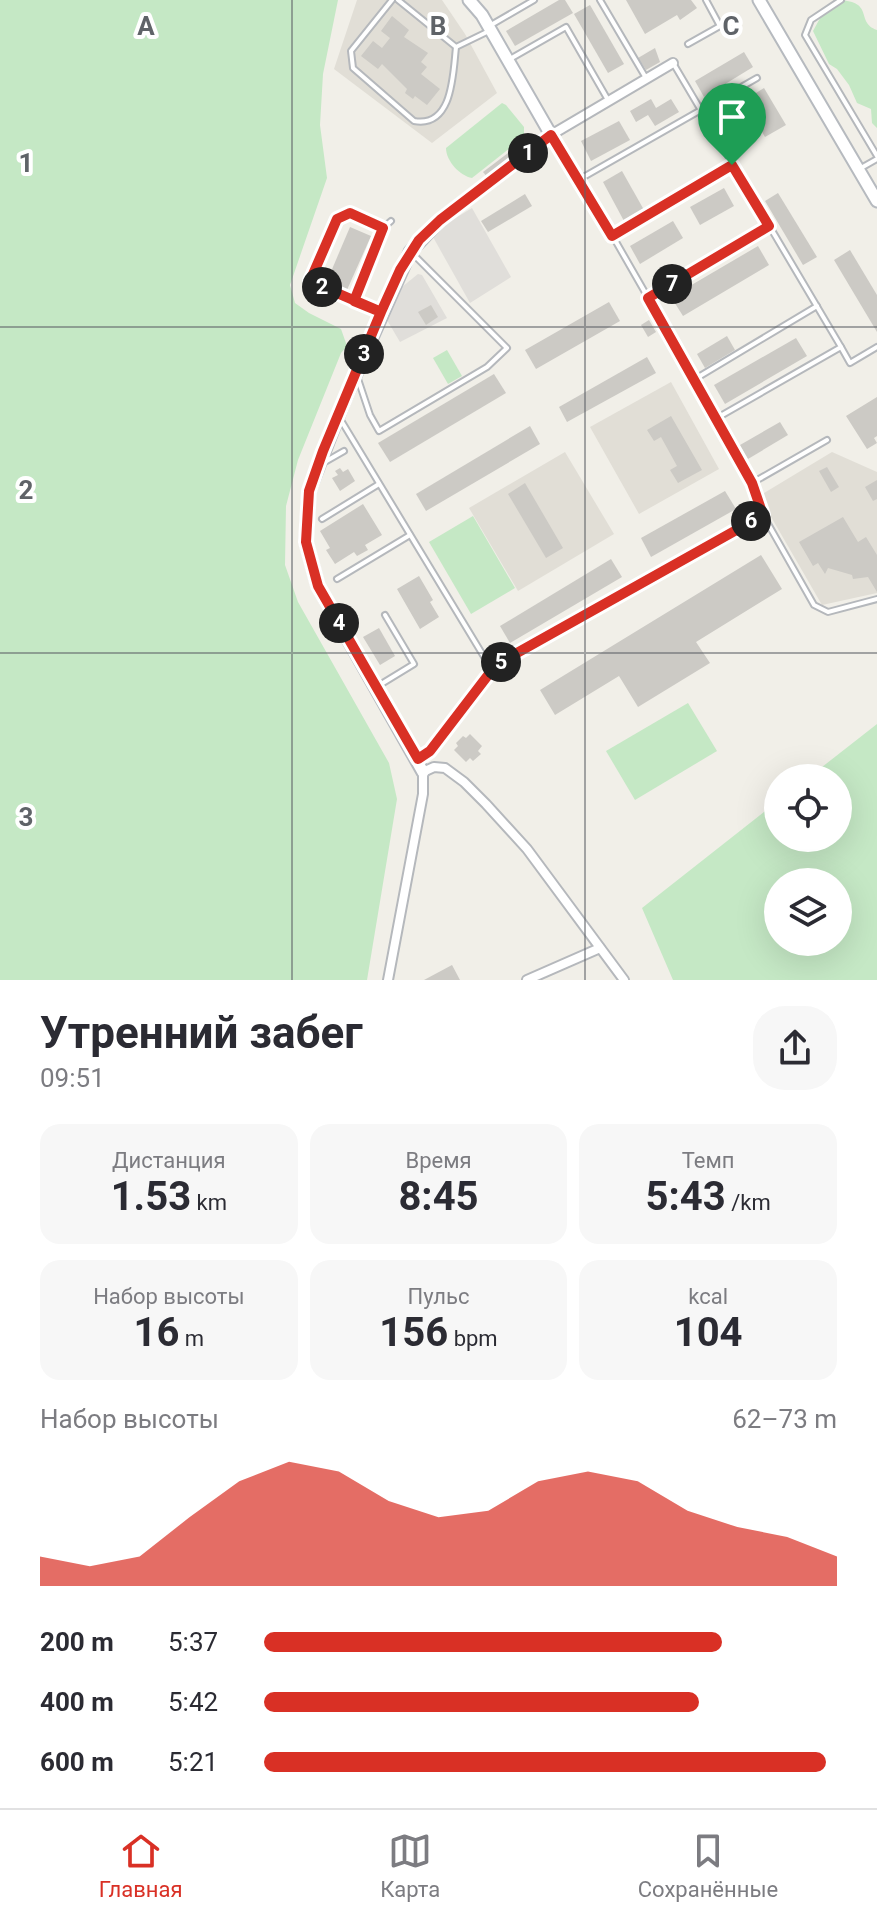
<!DOCTYPE html>
<html lang="ru">
<head>
<meta charset="utf-8">
<style>
	body { margin:0; font-family:Roboto,sans-serif; background:#f7f7f7; color:#2b2b33; height:100vh; display:flex; flex-direction:column; font-size:30px; white-space:nowrap }
	* { box-sizing:border-box; margin:0 }
	p { font-size:26px; color:#7c7c81 }
	.icon { flex:none; width:44px; height:44px; fill:none; stroke:currentColor; stroke-width:2; stroke-linecap:round; stroke-linejoin:round }
	.map { position:relative; height:980px; overflow:hidden }
	.panel { display:flex; flex-direction:column; background:#fff; flex:1 }
	.panel>* { flex:none }
	.fabs { position:absolute; left:764px; top:764px; display:grid; gap:16px }
	.fabs a { display:grid; place-items:center; width:88px; height:88px; border-radius:50%; background:#fff; box-shadow:0 8px 32px #0002; font-size:40px }
	.pin { position:absolute; display:grid; place-items:center; width:68px; height:68px; color:#fff; margin:-82px -34px; border-radius:50% 50% 50% 0; rotate:-45deg; box-shadow:0 0 8px #0007 }
	.pin .icon { rotate:45deg }
	.km { position:absolute; width:40px; height:40px; margin:-20px; border-radius:50%; background:#222; color:#fff; font-size:22px; line-height:40px; text-align:center }
	.round { display:grid; place-items:center; flex:none; width:84px; height:84px; border-radius:32px; background:#f7f7f7 }
	.overview { display:flex; align-items:center; justify-content:space-between; height:136px; padding:0 40px }
	h1 { font-size:44px; font-weight:700; line-height:60px }
	.stats { display:grid; grid-template-columns:repeat(3,1fr); gap:12px; height:136px; padding:8px 40px }
	.stats div { display:grid; align-content:center; border-radius:20px; background:#f7f7f7; text-align:center }
	.stats b { font-size:40px; font-weight:700 }
	.stats small { font-size:22px; font-weight:400 }
	.stats p { font-size:22px }
	.chart { height:224px; padding:16px 40px }
	.chart p { display:flex; justify-content:space-between }
	.chart svg { width:100%; height:144px; margin-top:8px; fill:#d93025; opacity:.7 }
	ul { padding:0 40px; list-style:none; font-size:26px }
	li { display:grid; grid-template-columns:128px 96px 1fr; align-items:center; height:60px }
	li i { height:20px; border-radius:10px; background:#d93025 }
	.dock { display:flex; justify-content:space-around; align-items:center; height:112px; border-top:2px solid #e1e1e2; background:#fff; font-size:22px; color:#7c7c81 }
	.dock a { display:grid; justify-items:center; gap:4px }
	.dock .selected { color:#d93025 }
	.map>svg:first-child { display:block }
	.industrial { fill:#e0deda }
	.education { fill:#e1ded6 }
	.green { fill:#c5e8c5; fill-rule:evenodd }
	.building { fill:#cccac5 }
	.lines { fill:none; stroke-linecap:round; stroke-linejoin:round }
	.lane-casing { stroke:#b5b8bc; stroke-width:8 }
	.street-casing { stroke:#b5b8bc; stroke-width:12 }
	.secondary-casing { stroke:#b6babf; stroke-width:15 }
	.lane { stroke:#fff; stroke-width:4 }
	.street { stroke:#fff; stroke-width:8 }
	.secondary { stroke:#fff; stroke-width:11 }
	.route-casing { stroke:#fff; stroke-width:16 }
	.route { stroke:#d93025; stroke-width:10 }
	.grid { fill:none; stroke:#5f6368; stroke-width:2; stroke-opacity:0.55 }
	.grid-label { font-size:26px; text-anchor:middle; font-weight:bold; fill:#5f6368; stroke:#fff; stroke-width:8; stroke-linejoin:round; paint-order:stroke }
</style>
</head>
<body>
<div class="map">
<svg width="877" height="980" viewBox="0 0 877 980">
	<rect width="100%" height="100%" fill="#f1efe8"/>
	<g class="industrial">
		<polygon points="472,208 511,277 470,303 433,237 449,222"/>
		<polygon points="418,274 422,275 447,318 400,342 387,320 402,287"/>
	</g>
	<g class="education">
		<polygon points="357,0 442,0 465,34 497,93 432,143 334,69"/>
		<polygon points="671,382 719,469 639,514 590,427"/>
		<polygon points="565,452 614,534 518,591 469,508"/>
		<polygon points="832,452 877,472 877,593 822,605 759,496"/>
	</g>
	<g class="green">
		<polygon points="0,0 338,0 323,74 320,125 327,178 290,285 295,303 309,313 341,329 347,346 341,353 298,460 286,506 285,565 298,602 389,763 397,799 367,980 0,980"/>
		<path d="M834,0C877,0 854,22 877,30V128L872,123L871,109L857,103L849,85L837,69L829,64L813,31L825,9Z"/>
		<path d="M502,103L506,105L524,127V137L472,178C460,176 446,161 446,148Z"/>
		<polygon points="447,350 462,376 448,384 433,358"/>
		<polygon points="473,516 515,588 471,614 429,542"/>
		<polygon points="688,703 717,751 635,800 606,751"/>
		<path d="M877,724V980H673L642,908L778,801V838H838V778H808ZM778,882H838V942H778Z"/>
	</g>
	<g class="building">
		<polygon points="559,0 565,0 573,13 515,46 506,31"/>
		<polygon points="626,0 691,0 697,8 680,20 677,15 645,34"/>
		<polygon points="590,5 624,64 608,73 574,14"/>
		<polygon points="392,16 409,30 404,37 428,53 421,62 427,67 421,74 440,89 427,105 415,96 413,99 405,93 407,89 382,64 378,69 361,56 373,41 382,48 390,38 381,31"/>
		<polygon points="655,48 660,62 646,70 638,58"/>
		<polygon points="744,52 753,67 704,97 695,81"/>
		<polygon points="764,88 786,125 765,137 743,101"/>
		<polygon points="651,99 656,108 671,99 679,112 655,126 648,115 636,122 630,111"/>
		<polygon points="619,121 630,140 591,161 581,141"/>
		<polygon points="516,147 521,153 488,178 483,172"/>
		<polygon points="622,171 644,210 624,221 603,182"/>
		<polygon points="724,188 734,206 700,225 690,207"/>
		<polygon points="778,193 817,257 803,265 765,201"/>
		<polygon points="525,194 532,206 488,232 481,221"/>
		<polygon points="673,221 683,238 640,264 630,246"/>
		<polygon points="350,227 371,236 347,290 327,281"/>
		<polygon points="758,246 769,265 683,316 671,297"/>
		<polygon points="850,250 877,295 877,332 834,260"/>
		<polygon points="609,302 620,321 536,369 525,350"/>
		<polygon points="431,305 438,317 426,325 418,312"/>
		<polygon points="649,320 656,332 648,337 641,325"/>
		<polygon points="727,336 735,350 705,368 697,354"/>
		<polygon points="796,338 807,356 725,404 714,385"/>
		<polygon points="647,357 656,373 567,422 559,407"/>
		<polygon points="494,374 506,393 390,462 378,443"/>
		<polygon points="877,397 877,436 874,438 877,443 867,449 846,416"/>
		<polygon points="671,416 702,470 678,483 670,470 677,466 661,437 654,441 647,430"/>
		<polygon points="780,422 788,435 748,459 740,445"/>
		<polygon points="530,426 540,444 426,511 416,494"/>
		<polygon points="827,467 839,487 831,492 819,471"/>
		<polygon points="340,468 343,472 348,469 355,481 340,491 332,478 338,475 335,471"/>
		<polygon points="877,480 877,499 873,501 865,487"/>
		<polygon points="525,483 563,548 546,558 508,494"/>
		<polygon points="725,491 736,509 651,557 641,538"/>
		<polygon points="363,504 382,535 365,545 368,550 357,556 354,552 335,564 326,550 330,548 320,531"/>
		<polygon points="843,517 858,542 866,537 877,555 877,592 868,577 853,579 852,575 828,568 825,574 818,563 813,566 799,542"/>
		<polygon points="761,555 782,589 696,642 710,663 638,707 619,676 555,715 540,690"/>
		<polygon points="611,559 622,577 510,643 500,626"/>
		<polygon points="419,576 433,600 430,602 439,617 420,629 397,589"/>
		<polygon points="379,628 395,656 380,665 363,637"/>
		<polygon points="470,734 482,746 478,751 481,754 473,761 470,758 466,762 454,750 458,746 456,743 463,736 466,738"/>
		<polygon points="452,965 460,980 424,980"/>
	</g>
	<g class="lines">
		<g class="lane-casing">
			<g id="lane">
				<path d="M392,0L351,51L353,68L414,121C453,128 453,74 456,47"/>
				<polyline points="398,0 456,47 489,31"/>
				<polyline points="600,0 646,78"/>
				<polyline points="841,0 811,20 805,35 877,156"/>
				<polyline points="491,25 534,0"/>
				<polyline points="688,44 720,26 706,0"/>
				<polyline points="510,59 566,27 608,100"/>
				<polyline points="673,63 841,347 717,418"/>
				<polyline points="552,137 580,179 717,418 752,483 763,515 814,605 828,612 877,599"/>
				<polyline points="861,168 877,159"/>
				<polyline points="580,179 757,78"/>
				<polyline points="612,236 732,165"/>
				<polyline points="648,298 769,226"/>
				<polyline points="354,300 383,228"/>
				<polyline points="381,312 310,281 337,219 350,213 383,228 391,221"/>
				<polyline points="841,347 850,363 877,347"/>
				<polyline points="358,379 370,415 379,431 487,367 507,348 412,253"/>
				<polyline points="695,379 817,306"/>
				<polyline points="339,417 492,670"/>
				<polyline points="323,463 344,451"/>
				<polyline points="752,483 827,440"/>
				<polyline points="322,519 379,484"/>
				<polyline points="337,579 410,535"/>
				<polyline points="378,686 414,664 385,615"/>
				<polyline points="418,759 430,751 492,670 501,662 763,515"/>
			</g>
		</g>
		<g class="street-casing">
			<g id="street">
				<polyline points="551,135 673,63"/>
				<polyline points="388,980 423,794 423,772 434,767 445,768 464,782 486,804 527,849 624,980"/>
				<polyline points="527,980 600,948"/>
			</g>
		</g>
		<g class="secondary-casing">
			<g id="secondary">
				<polyline points="759,0 877,201"/>
				<polyline points="423,772 318,586 306,542 309,491 344,401 410,252 440,220 551,135 482,15 469,0"/>
			</g>
		</g>
		<use href="#lane" class="lane"/>
		<use href="#street" class="street"/>
		<use href="#secondary" class="secondary"/>
	</g>
	<g class="lines">
		<g class="route-casing">
			<path id="route" d="M732,165L612,236L551,135L440,220L419,240L400,270L381,312C358,302 334,292 310,281L337,219L350,213L383,228L354,301L381,312L323,451L309,491L306,542L318,586L418,759L430,751L492,670L501,662L763,515L752,483L648,298L769,226L732,165"/>
		</g>
		<use href="#route" class="route"/>
	</g>
	<path class="grid" d="M292,0V980M585,0V980M0,327H877M0,653H877"/>
	<g class="grid-label">
		<text x="146" y="35">A</text>
		<text x="438" y="35">B</text>
		<text x="731" y="35">C</text>
		<text x="26" y="172">1</text>
		<text x="26" y="499">2</text>
		<text x="26" y="826">3</text>
	</g>
</svg>
<div class="fabs">
<a><svg class="icon" aria-label="locate" viewBox="0 0 24 24"><circle cx="12" cy="12" r="6"/><path d="M12 2v4M12 18v4M2 12h4M18 12h4"/></svg></a>
<a><svg class="icon" aria-label="layers" viewBox="0 0 24 24"><path d="M12 4l9 5-9 5-9-5zM3 14l9 5 9-5"/></svg></a>
</div>
<div class="pin" style="left:732px;top:165px;background:#1e9e55"><svg class="icon" aria-label="arrive" viewBox="0 0 24 24"><path d="M6 21V4h12l-3 4 3 4H6"/></svg></div>
<b class="km" style="left:528px;top:153px">1</b>
<b class="km" style="left:322px;top:287px">2</b>
<b class="km" style="left:364px;top:354px">3</b>
<b class="km" style="left:339px;top:623px">4</b>
<b class="km" style="left:501px;top:662px">5</b>
<b class="km" style="left:751px;top:521px">6</b>
<b class="km" style="left:672px;top:284px">7</b>
</div>
<section class="panel">
<div class="overview"><div><h1>Утренний забег</h1><p>09:51</p></div><a class="round"><svg class="icon" aria-label="share" viewBox="0 0 24 24"><path d="M12 15V3M7 8l5-5 5 5M5 13v7h14v-7"/></svg></a></div>
<div class="stats">
<div><p>Дистанция</p><b>1.53<small> km</small></b></div>
<div><p>Время</p><b>8:45</b></div>
<div><p>Темп</p><b>5:43<small> /km</small></b></div>
</div>
<div class="stats">
<div><p>Набор высоты</p><b>16<small> m</small></b></div>
<div><p>Пульс</p><b>156<small> bpm</small></b></div>
<div><p>kcal</p><b>104</b></div>
</div>
<div class="chart"><p><span>Набор высоты</span>62–73 m</p>
<svg viewBox="0 0 160 44" preserveAspectRatio="none"><path d="M0 44V35L10 38L20 35L30 23L40 12L50 6L60 9L70 18L80 23L90 21L100 12L110 9L120 12L130 21L140 26L150 29L160 35V44z"/></svg>
</div>
<ul>
<li><b>200 m</b>5:37<i style="width:80%"></i></li>
<li><b>400 m</b>5:42<i style="width:76%"></i></li>
<li><b>600 m</b>5:21<i style="width:98%"></i></li>
</ul>
</section>
<nav class="dock">
<a class="selected"><svg class="icon" aria-label="home" viewBox="0 0 24 24"><path d="M3 11l9-7 9 7M6 9v11h12V9"/></svg>Главная</a>
<a><svg class="icon" aria-label="map" viewBox="0 0 24 24"><path d="M3 6l6-2 6 2 6-2v14l-6 2-6-2-6 2zM9 4v14M15 6v14"/></svg>Карта</a>
<a><svg class="icon" aria-label="saved" viewBox="0 0 24 24"><path d="M7 4h10v16l-5-4-5 4z"/></svg>Сохранённые</a>
</nav>
</body>
</html>
